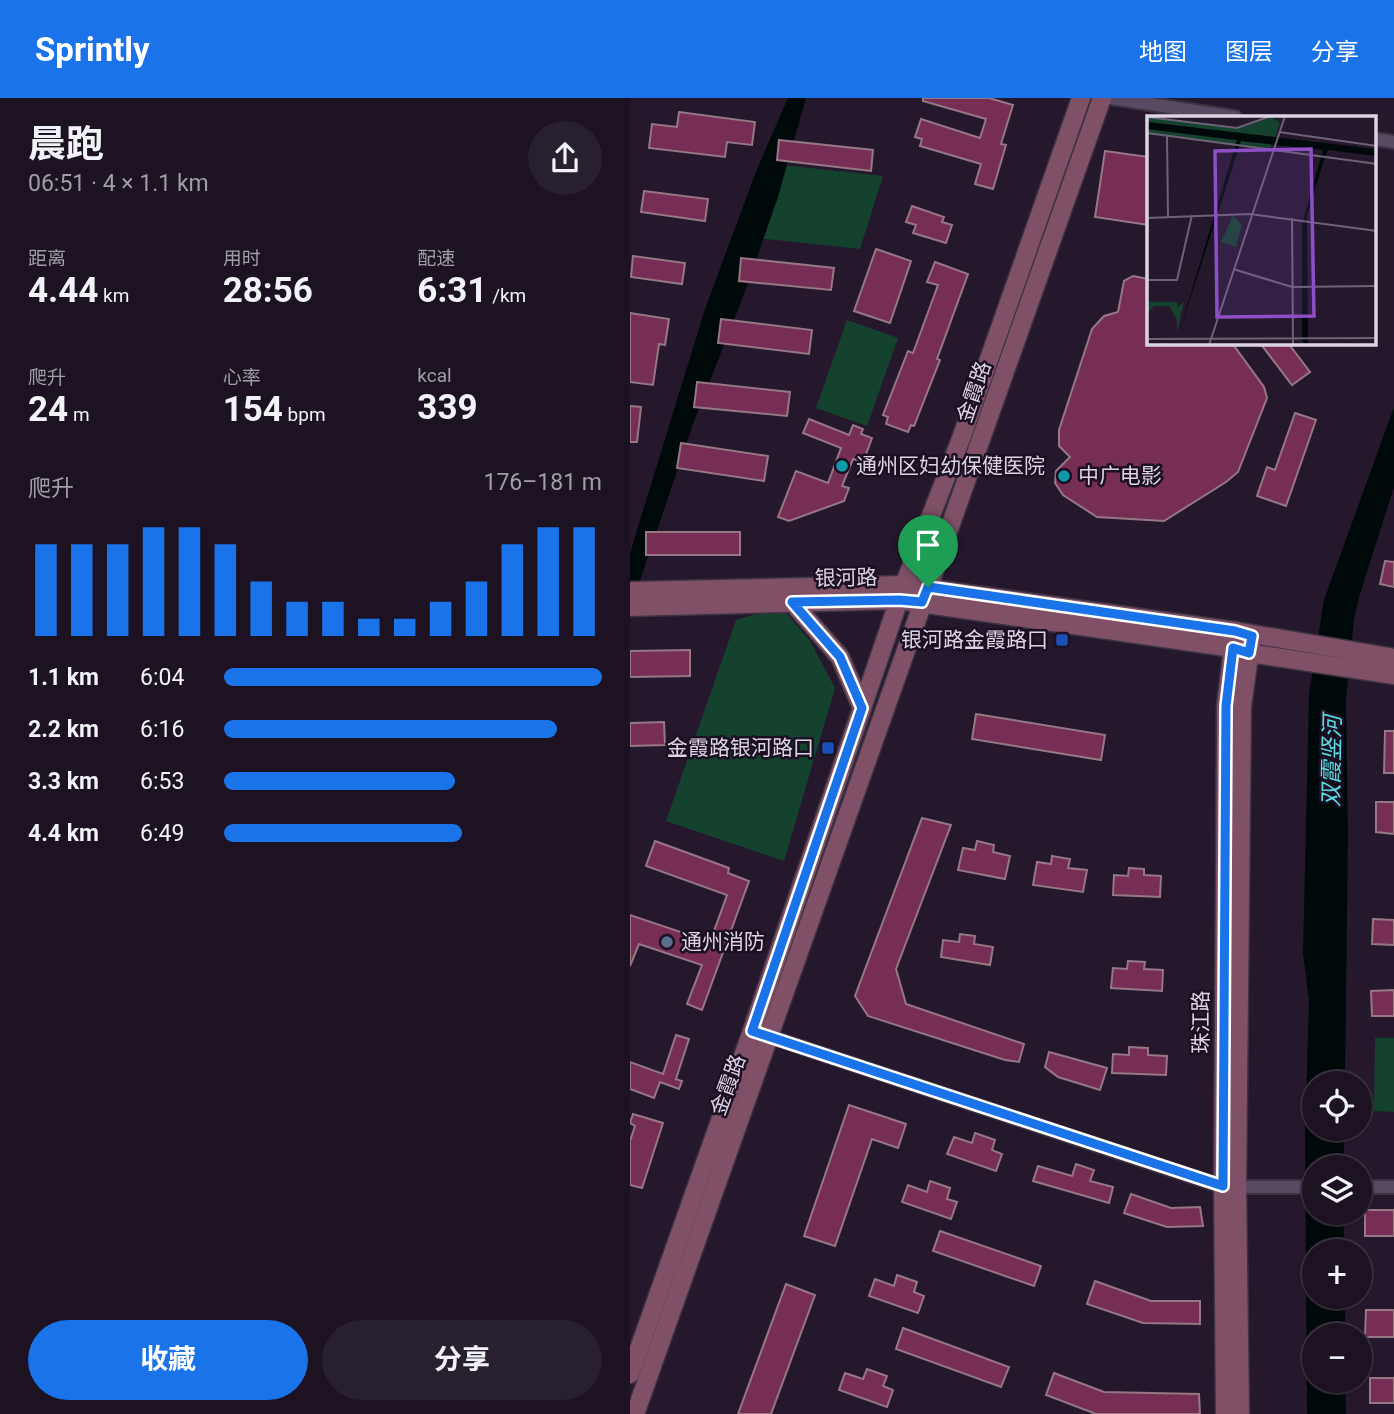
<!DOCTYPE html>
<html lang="zh">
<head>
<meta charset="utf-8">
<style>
	body { margin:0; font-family:Roboto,"Noto Sans SC",sans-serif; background:#29202f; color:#f1f3f6; height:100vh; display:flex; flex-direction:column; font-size:26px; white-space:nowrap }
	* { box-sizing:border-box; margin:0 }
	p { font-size:23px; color:#a09ea5 }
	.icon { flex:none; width:38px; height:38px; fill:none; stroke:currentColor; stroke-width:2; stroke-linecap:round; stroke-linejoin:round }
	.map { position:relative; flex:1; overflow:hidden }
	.sheet { display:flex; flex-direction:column; background:#1c1222; width:630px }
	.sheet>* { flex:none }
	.tools { position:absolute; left:672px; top:973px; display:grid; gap:14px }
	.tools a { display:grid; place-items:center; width:70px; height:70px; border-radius:50%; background:#1c1222; box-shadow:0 2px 5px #0004,0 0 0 2px #3a3240; font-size:35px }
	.pin { position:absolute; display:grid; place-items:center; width:60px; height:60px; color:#fff; margin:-72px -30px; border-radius:50% 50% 50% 0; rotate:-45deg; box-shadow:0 0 7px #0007 }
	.pin .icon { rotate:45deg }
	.round { display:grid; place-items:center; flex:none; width:74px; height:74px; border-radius:37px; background:#29202f }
	.headline { display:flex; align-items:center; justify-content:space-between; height:119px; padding:0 28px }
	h1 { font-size:38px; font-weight:700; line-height:52px }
	.metrics { display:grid; grid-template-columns:repeat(3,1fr); gap:10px; height:119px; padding:7px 28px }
	.metrics div { display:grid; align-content:center }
	.metrics b { font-size:35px; font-weight:700 }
	.metrics small { font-size:19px; font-weight:400 }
	.metrics p { font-size:19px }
	.chart { height:196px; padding:14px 28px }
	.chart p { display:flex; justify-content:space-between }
	.chart svg { width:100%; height:126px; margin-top:7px; stroke:#1a73e8; stroke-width:6 }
	.cta { display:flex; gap:14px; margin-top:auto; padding:14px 28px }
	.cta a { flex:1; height:80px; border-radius:42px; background:#1a73e8; color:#fff; font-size:28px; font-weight:700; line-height:80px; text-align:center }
	.cta a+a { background:#29202f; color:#f1f3f6 }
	ul { padding:0 28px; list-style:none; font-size:23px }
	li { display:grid; grid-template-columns:112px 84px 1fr; align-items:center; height:52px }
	li i { height:18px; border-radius:9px; background:#1a73e8 }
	header { display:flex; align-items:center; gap:42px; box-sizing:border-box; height:98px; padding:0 35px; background:#1a73e8; color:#fff }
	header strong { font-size:33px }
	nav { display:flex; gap:38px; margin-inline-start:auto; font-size:24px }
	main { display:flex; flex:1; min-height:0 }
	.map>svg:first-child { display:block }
	.green { fill:#14422e }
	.water { fill:#00090a }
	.building { fill:#762e54; stroke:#967784; stroke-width:2 }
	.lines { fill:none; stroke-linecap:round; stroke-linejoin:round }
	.street-casing { stroke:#3b3242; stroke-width:16 }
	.secondary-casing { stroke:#3b3242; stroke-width:21 }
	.street { stroke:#584a63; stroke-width:12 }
	.secondary { stroke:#7f5066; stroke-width:18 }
	.route-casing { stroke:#fff; stroke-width:14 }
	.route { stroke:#1a73e8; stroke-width:9 }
	.culture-dot { fill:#0f9aa8; stroke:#1b0f23; stroke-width:2.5 }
	.transit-dot { fill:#1a4fb4; stroke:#1b0f23; stroke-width:2.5 }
	.service-dot { fill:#5c6f8a; stroke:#1b0f23; stroke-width:2.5 }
	.labels { text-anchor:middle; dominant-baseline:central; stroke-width:5; stroke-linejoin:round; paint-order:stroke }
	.street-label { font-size:21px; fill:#dcd4e3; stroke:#1b0f23 }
	.poi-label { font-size:21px; fill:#dcd4e3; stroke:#1b0f23; text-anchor:start }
	.water-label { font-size:23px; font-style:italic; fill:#5adbe0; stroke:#1b0f23 }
	.inset-road { fill:none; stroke:#6e6376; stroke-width:2 }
	.view { fill:#8e4ec6; fill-opacity:0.15; stroke:#8e4ec6; stroke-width:3.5 }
	.inset-edge { fill:none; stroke:#dcd4e3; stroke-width:3.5 }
</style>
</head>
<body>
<header>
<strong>Sprintly</strong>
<nav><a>地图</a><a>图层</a><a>分享</a></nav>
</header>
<main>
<section class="sheet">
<div class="headline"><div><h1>晨跑</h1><p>06:51 · 4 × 1.1 km</p></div><a class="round"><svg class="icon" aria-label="share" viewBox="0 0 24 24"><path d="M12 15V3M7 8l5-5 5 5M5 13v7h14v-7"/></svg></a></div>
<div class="metrics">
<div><p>距离</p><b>4.44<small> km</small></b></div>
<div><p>用时</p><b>28:56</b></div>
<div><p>配速</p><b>6:31<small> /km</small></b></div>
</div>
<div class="metrics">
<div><p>爬升</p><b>24<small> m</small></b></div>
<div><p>心率</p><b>154<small> bpm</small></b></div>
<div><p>kcal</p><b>339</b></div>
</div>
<div class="chart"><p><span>爬升</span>176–181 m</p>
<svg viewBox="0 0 160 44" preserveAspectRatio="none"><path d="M5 44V12M15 44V12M25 44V12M35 44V6M45 44V6M55 44V12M65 44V25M75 44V32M85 44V32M95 44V38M105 44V38M115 44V32M125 44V25M135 44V12M145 44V6M155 44V6"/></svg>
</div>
<ul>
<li><b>1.1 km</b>6:04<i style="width:100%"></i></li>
<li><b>2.2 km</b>6:16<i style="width:88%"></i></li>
<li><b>3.3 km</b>6:53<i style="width:61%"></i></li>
<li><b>4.4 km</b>6:49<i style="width:63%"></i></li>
</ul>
<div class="cta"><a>收藏</a><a>分享</a></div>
</section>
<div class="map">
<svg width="764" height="1316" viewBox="0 0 764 1316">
	<rect width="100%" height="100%" fill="#25182d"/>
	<g class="green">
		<polygon points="144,66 253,78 230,151 117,139"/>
		<polygon points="217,222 268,240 237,328 186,310"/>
		<polygon points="137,513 156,515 180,543 205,590 154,763 36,723 106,522"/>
		<polygon points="745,940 764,940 764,1014 744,1013"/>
	</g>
	<g class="water">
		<polygon points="158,0 176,0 148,99 116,191 63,326 0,512 0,455 74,214 127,71"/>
		<polygon points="764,309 764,389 729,499 724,521 716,601 718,735 715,985 684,985 684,1031 714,1031 714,1069 684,1069 684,1115 714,1115 714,1153 684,1153 684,1199 715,1199 715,1237 684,1237 684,1283 715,1283 716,1316 677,1316 675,1036 679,902 673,855 679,595 694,502"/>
	</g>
	<g class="building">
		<polygon points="293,0 359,0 383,7 371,46 376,47 363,91 345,86 351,66 290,48 292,41 285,39 291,21 350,40 356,21 293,3"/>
		<polygon points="49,14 125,24 122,47 97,44 95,59 19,50 22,26 47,29"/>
		<polygon points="149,42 243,52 241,73 147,62"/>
		<polygon points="475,53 519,59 519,127 465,119"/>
		<polygon points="14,93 78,101 75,123 11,114"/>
		<polygon points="282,108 314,119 312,124 322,127 316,145 283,135 286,127 276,124"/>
		<polygon points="246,151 281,163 260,225 224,213"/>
		<polygon points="3,158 55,165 52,186 1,179"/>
		<polygon points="111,160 204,170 201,192 109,183"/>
		<polygon points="305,164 338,176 307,261 310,262 284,328 281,327 278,334 256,326 258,319 253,317 278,253 283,255 308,187 297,184"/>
		<polygon points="503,178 519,181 519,245 602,245 634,289 637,300 608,374 596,384 534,423 467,419 433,397 425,385 426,373 440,359 429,348 429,332 462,231 474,218 488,214 494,183"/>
		<polygon points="0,215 39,221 35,247 29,246 23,287 0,284"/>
		<polygon points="91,221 182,232 179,256 88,245"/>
		<polygon points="630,245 658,245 680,274 662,287"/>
		<polygon points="67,284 160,294 157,318 64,309"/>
		<polygon points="0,308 11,309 7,344 0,344"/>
		<polygon points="665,315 686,322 656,408 627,398 637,369 645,372"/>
		<polygon points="179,321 219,337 223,327 233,331 231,336 242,340 233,364 223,361 212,388 219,390 214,403 159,423 148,419 166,373 198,385 211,350 173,335"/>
		<polygon points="51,345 138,358 134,383 47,370"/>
		<rect x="16" y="434" width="94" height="23"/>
		<polygon points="755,463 764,464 764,489 750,486"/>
		<polygon points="60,552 60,578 0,579 0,553"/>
		<polygon points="346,616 475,637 471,662 342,641"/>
		<polygon points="34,624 35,647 0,648 0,625"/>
		<polygon points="755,633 764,633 764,675 754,675"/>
		<polygon points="746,704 764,704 764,736 746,734"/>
		<polygon points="292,720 321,727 266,871 276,906 394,946 389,964 375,962 238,918 225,898"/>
		<polygon points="25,743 99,770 98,775 119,783 72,912 57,906 72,867 9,846 0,868 0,817 80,844 97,797 16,768"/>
		<polygon points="347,743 364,747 363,754 380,758 375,781 328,772 333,750 345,752"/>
		<polygon points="422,758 440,761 438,770 457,772 453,794 403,787 407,764 421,766"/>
		<polygon points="499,770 514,771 514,777 531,778 530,799 483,797 484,777 498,778"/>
		<polygon points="743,821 764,822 764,847 742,846"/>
		<polygon points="330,836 345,838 344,846 363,849 360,867 311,859 313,842 329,844"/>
		<polygon points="498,863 515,864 514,871 533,872 532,893 481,890 483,870 497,871"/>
		<polygon points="764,892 764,918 742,918 741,893"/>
		<polygon points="46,937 59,941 46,981 52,983 49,991 30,984 24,1000 0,991 0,964 33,976"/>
		<polygon points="499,949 518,950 518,957 537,958 536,977 482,975 483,956 499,957"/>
		<polygon points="419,954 477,970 470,992 428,979 415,969"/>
		<polygon points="219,1007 276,1026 268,1050 242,1041 205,1148 174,1138"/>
		<polygon points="3,1016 33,1025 12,1090 0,1087 0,1043 5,1028 0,1025"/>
		<polygon points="345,1035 365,1042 362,1052 372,1056 366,1073 317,1056 324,1039 342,1045"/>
		<polygon points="446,1066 464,1072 460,1083 483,1089 479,1105 403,1083 408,1068 442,1078"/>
		<polygon points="300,1083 320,1090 317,1101 327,1104 321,1121 272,1104 278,1087 297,1094"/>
		<polygon points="501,1096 541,1110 570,1109 573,1128 537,1129 494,1115"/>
		<rect x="735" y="1112" width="29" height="26"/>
		<polygon points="310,1133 411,1168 404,1188 303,1153"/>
		<polygon points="267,1177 287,1184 284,1194 294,1198 288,1215 239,1198 245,1181 264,1188"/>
		<polygon points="465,1183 521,1203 570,1203 570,1226 513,1225 457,1206"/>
		<polygon points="156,1186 185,1197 141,1316 108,1316"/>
		<polygon points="736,1212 764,1212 764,1239 735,1239"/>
		<polygon points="273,1230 379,1269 371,1289 266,1251"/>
		<polygon points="237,1271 257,1278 253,1288 263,1292 257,1309 209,1292 215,1275 233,1281"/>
		<polygon points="424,1275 474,1294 569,1296 570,1316 466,1316 416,1297"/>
		<rect x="740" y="1280" width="24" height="25"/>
	</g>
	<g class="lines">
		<g class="street-casing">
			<g id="street">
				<polyline points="481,0 605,19"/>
				<polyline points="745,41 764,44"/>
				<polyline points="132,936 593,1089 684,1089"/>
				<polyline points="730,1089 764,1089"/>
			</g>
		</g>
		<g class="secondary-casing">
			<g id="secondary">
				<polyline points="0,493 274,487 605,533 764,560"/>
				<polyline points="162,504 210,559 232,610"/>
				<polyline points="0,509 269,502 603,550 619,555 764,577"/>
				<polyline points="0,1276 122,933 274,487 332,338 451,0"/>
				<polyline points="5,1316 472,0"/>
				<polyline points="595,1316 593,1089 596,608 605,533"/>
				<polyline points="610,1316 607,1088 612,608 622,538"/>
			</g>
		</g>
		<use href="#street" class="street"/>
		<use href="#secondary" class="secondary"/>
	</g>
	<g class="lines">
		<g class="route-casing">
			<polygon id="route" points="298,489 605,533 622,538 619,555 603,550 596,608 593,1088 122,933 232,610 210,559 162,504 269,502 292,504"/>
		</g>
		<use href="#route" class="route"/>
	</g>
	<g class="culture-dot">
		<circle cx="212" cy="368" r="7"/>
		<circle cx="434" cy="378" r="7"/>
	</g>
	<g class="transit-dot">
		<rect x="425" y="535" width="14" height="14" rx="3.5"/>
		<rect x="191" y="643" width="14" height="14" rx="3.5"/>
	</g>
	<circle class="service-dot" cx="37" cy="844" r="7"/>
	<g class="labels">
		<g class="street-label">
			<text transform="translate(344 294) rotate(-71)">金霞路</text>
			<text transform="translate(216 480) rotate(-1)">银河路</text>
			<text transform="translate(571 924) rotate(-90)">珠江路</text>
			<text transform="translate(98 987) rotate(-70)">金霞路</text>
		</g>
		<g class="poi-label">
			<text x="226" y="368">通州区妇幼保健医院</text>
			<text x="448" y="378">中广电影</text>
			<text x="418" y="542" text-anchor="end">银河路金霞路口</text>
			<text x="184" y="650" text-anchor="end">金霞路银河路口</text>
			<text x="51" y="844">通州消防</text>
		</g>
		<g class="water-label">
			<text transform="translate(702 663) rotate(-89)">双霞竖河</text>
		</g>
	</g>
	<g transform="translate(517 18)">
		<rect width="229" height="229" fill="#25182d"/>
		<path d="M0,1L90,13L125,1L133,7L128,21L0,6ZM0,13L111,27H125L123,33L0,17ZM86,99L95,109L89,131L74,126ZM0,186H30L31,191L37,186L30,217V204L22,190H7L0,198Z" fill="#14422e"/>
		<path d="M0,6L229,33V40L181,34L178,41L160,99L161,229L155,225V109L176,34L94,25L32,217L90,24L0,13Z" fill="#00090a"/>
		<path class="inset-road" d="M0,1L90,12L124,0M132,16L230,30M0,17L230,48M20,20L21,101M0,102L103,98L230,115M145,102L146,229M86,153L145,171L230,170M0,164H30L45,99M0,223L230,222M62,229L138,0"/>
		<path class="view" d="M164,33L167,200L70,201L68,35Z"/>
		<rect width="229" height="229" class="inset-edge"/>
	</g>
</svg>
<div class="tools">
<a><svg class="icon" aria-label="locate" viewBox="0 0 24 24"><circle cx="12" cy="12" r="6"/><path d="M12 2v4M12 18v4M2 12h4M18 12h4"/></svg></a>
<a><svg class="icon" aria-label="layers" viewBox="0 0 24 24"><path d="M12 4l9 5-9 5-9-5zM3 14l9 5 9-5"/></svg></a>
<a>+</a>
<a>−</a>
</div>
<div class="pin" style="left:298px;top:489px;background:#1e9e55"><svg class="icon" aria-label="arrive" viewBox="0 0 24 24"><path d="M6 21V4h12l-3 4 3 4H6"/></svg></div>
</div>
</main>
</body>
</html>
